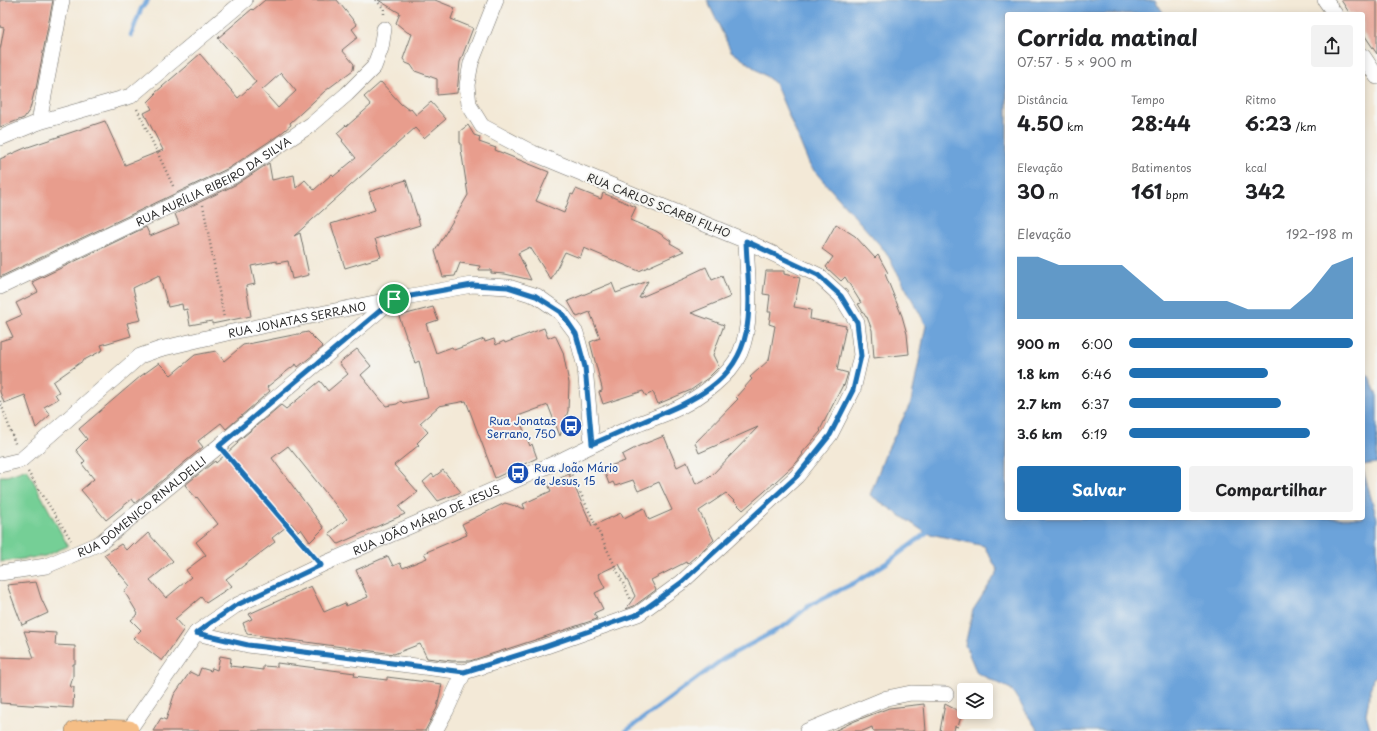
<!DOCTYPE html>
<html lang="pt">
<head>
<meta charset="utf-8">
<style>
	body { margin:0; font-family:"Playpen Sans",sans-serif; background:#f2f2f2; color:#202124; height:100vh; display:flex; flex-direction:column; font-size:15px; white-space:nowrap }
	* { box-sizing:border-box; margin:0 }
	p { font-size:13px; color:#757577 }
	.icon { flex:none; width:22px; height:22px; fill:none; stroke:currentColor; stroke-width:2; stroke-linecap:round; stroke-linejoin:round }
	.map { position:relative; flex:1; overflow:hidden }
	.side { position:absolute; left:1005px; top:12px; width:360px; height:508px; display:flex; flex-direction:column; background:#fff; border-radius:4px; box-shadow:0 2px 10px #0003 }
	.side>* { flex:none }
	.buttons { position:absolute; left:957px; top:683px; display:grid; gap:8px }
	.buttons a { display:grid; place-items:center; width:36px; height:36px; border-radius:4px; background:#fff; box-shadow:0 2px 10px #0003; font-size:20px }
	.pin { position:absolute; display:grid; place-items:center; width:34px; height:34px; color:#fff; margin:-17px; border:2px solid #fff; border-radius:50%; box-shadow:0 1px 4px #0007 }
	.round { display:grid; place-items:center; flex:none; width:42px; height:42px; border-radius:4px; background:#f2f2f2 }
	.head { display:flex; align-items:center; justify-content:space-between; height:68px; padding:0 12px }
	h1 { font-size:22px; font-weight:700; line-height:30px }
	.metrics { display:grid; grid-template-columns:repeat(3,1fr); gap:6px; height:68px; padding:4px 12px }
	.metrics div { display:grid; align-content:center }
	.metrics b { font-size:20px; font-weight:700 }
	.metrics small { font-size:11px; font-weight:400 }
	.metrics p { font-size:11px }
	.chart { height:112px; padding:8px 12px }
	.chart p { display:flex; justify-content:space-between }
	.chart svg { width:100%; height:72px; margin-top:4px; fill:#1f6fb2; opacity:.7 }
	.cta { display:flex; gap:8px; margin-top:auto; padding:8px 12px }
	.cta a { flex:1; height:46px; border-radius:4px; background:#1f6fb2; color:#fff; font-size:16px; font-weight:700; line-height:46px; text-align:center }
	.cta a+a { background:#f2f2f2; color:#202124 }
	ul { padding:0 12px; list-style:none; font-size:13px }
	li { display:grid; grid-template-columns:64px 48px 1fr; align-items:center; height:30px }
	li i { height:10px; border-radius:5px; background:#1f6fb2 }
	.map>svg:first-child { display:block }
	.green { fill:#75cf96; stroke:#507d60 }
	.water { fill:#6ca3da; stroke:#4c6782 }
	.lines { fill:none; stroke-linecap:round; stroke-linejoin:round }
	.stream { stroke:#6ca3da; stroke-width:4.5 }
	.building { fill:#e89d8d; fill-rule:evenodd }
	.minor-casing { stroke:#716e67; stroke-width:16 }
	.major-casing { stroke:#716e67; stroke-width:20 }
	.path { stroke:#716e67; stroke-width:2.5; stroke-dasharray:1 3; stroke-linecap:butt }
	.minor { stroke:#fff; stroke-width:15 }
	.major { stroke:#f5be86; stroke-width:19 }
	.route-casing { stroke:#fff; stroke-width:8 }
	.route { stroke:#1f6fb2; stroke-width:5 }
	.labels { text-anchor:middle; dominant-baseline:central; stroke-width:4; stroke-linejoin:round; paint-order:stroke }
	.street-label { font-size:11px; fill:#2b2b2b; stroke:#f6f6f2 }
	.transit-label { font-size:11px; fill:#164399; stroke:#f6f6f2; text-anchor:end }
</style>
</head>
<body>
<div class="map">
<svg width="1377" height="731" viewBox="0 0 1377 731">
	<rect width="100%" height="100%" fill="#f6f6f2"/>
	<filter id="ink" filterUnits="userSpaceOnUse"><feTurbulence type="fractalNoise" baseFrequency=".025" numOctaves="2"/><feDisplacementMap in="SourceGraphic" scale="8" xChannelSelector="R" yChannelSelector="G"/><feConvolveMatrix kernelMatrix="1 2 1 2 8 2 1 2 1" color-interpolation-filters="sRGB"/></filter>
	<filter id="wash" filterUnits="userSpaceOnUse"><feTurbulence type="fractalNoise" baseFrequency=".012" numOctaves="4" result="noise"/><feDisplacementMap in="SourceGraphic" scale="16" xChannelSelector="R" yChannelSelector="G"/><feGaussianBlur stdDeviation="0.9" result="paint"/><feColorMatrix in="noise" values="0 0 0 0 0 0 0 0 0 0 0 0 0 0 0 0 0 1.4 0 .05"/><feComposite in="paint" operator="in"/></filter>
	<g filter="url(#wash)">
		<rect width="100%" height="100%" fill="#f3e9d7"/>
		<polygon class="green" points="27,469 68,546 45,556 0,562 0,476 7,476"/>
		<g class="water">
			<polygon points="707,0 1155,0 1164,14 1007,14 1007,518 1363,518 1363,470 1377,518 1377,676 1373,678 1366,714 1371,731 1038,731 1011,689 977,673 965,645 973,610 998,571 984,546 926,533 870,495 885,455 911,402 926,325 886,252 810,166 775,83 731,51"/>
			<polygon points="1363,370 1369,376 1377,396 1377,463 1363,465"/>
		</g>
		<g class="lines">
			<g class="stream">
				<polyline points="131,35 141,9 148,0"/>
				<polyline points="626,731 723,659 786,625 808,606 856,582 888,562 930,530"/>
			</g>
		</g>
		<g id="blocks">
			<g class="building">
				<polygon points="0,0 53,0 36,89 35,89 30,109 24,118 0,127 0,50 4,28 0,27"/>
				<path d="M265,0H337L357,25L352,29L358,37L342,50L354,64L353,70L325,91L290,123L291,125L279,135L229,168L0,277V159L25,148L105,121L125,165L163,150L144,113L152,109L148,102L156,94L155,93L200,54L238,98L256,82L218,38L252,9L253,10ZM281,73L296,91L278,108L262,90Z"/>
				<polygon points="378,0 435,0 455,8 451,19 473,28 460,62 457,93 437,95 437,79 415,71 411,65 406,63 403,59 412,34 407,32 396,23 400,13"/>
				<polygon points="1341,0 1377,0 1377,54 1363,33 1363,14 1350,14"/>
				<polygon points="381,82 401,104 409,110 411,109 416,115 431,102 446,119 424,138 415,128 294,236 300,233 309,275 292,279 288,261 277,263 277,261 251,266 255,284 246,286 251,316 212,324 212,321 190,325 187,309 183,310 182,304 168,307 159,275 133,288 141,320 127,323 131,336 101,345 103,350 84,360 53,382 59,392 55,394 58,399 44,407 50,415 36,428 25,395 4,403 0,392 0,341 13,337 6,322 22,315 16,303 38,292 32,282 146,227 150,236 179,224 175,214 237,184 269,163 272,180 294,175 296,188 305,180 314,190 332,174 334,176 356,158 342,141 343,140 337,133 346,125 347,126 371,105 364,97"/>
				<polygon points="468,125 474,135 480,137 479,142 496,148 495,150 549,172 536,201 564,213 571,194 573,195 576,189 601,199 603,193 636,207 630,220 656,231 671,241 670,243 684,251 639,271 584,248 580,258 565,252 551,280 530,247 518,253 531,280 505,274 491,273 491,270 479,270 480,266 460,263 455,276 443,277 435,251 468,195 461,149 461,143 460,143 460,131"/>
				<polygon points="406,180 420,225 375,239 381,257 345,268 331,224 375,210 369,192"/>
				<polygon points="836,224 855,236 875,258 878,255 888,273 885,274 902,316 907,334 909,354 874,358 872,330 867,317 866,317 858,304 861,303 845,277 841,281 826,267 833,257 822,249"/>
				<polygon points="706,267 712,280 722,276 730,297 691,313 724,325 713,355 719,367 708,378 691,390 658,404 653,392 646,396 643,391 603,404 599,392 602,391 602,388 590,342 600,338 590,312 577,317 568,301 612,283 616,293 648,281 639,298 688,277 687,276"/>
				<polygon points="766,271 784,271 784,274 800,278 794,307 811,310 810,319 846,326 837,370 848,373 844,386 843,385 824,422 820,430 821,431 802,453 803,454 797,462 764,492 743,510 726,493 699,511 714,540 687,564 686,562 651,580 656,590 634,606 626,609 635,596 619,564 598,574 605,588 595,593 603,609 594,613 597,619 538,639 470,661 452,661 427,658 420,644 394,654 247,634 243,623 252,619 249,614 311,586 324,612 345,603 346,606 368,597 356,570 388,556 393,566 400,563 403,568 427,558 424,553 467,535 462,524 505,503 525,509 523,504 551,491 548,484 569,474 592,526 621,513 624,518 644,508 649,520 672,510 659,482 638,491 633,480 615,486 613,482 609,484 603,468 625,461 622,455 639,446 664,436 677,467 687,462 696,484 710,477 758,427 699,453 695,443 738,399 736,397 752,379 750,377 769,360 775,326 769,324 771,312 768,312 770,295 763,294"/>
				<polygon points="433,307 438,320 426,324 436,353 452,347 454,350 484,339 485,342 494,339 496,345 504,341 505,343 544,328 548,338 555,335 563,352 569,383 568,411 560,436 548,405 518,416 530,446 532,444 537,458 495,478 466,401 439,406 420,423 428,432 417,443 419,445 394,465 418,492 399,507 405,514 338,544 329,533 347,519 288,446 272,458 324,528 310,542 301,529 298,532 291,523 272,538 275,542 226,579 232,586 206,603 201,597 175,619 184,629 162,661 133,638 141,630 131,620 138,614 124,591 130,586 104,555 121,544 126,550 133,543 135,545 148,533 173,561 150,580 166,598 191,577 186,570 206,555 196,542 218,524 197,497 196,498 185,485 215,461 216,463 238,443 237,442 281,405 286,409 320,381 328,391 348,374 339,363 357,349 371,366 361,375 386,406 397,404 401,401 403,403 428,398 419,361 415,363 399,316"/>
				<polygon points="308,332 323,347 298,367 296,364 267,387 270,391 226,429 221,423 198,441 203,447 135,503 132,499 106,520 81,490 94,479 82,464 85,461 76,450 87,439 79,429 141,376 159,363 171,375 195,355 216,351 224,361 243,345"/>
				<polygon points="443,470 461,492 438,501 423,482 432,474 434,477"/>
				<polygon points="36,582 41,598 48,613 22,625 7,585"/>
				<polygon points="24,631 56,633 55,645 75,646 75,664 73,664 73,677 70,687 74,687 73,708 0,703 0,657 34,658"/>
				<polygon points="220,656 231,658 230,666 263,670 263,666 277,667 277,663 355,673 354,676 387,680 387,677 442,684 437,708 425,731 153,731 161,718 166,720 174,695 190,672 198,676 201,668 211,671 212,668 217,670"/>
				<polygon points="924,704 926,731 873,731 872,727 863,731 834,731 855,721 889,708"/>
				<polygon points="945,704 962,713 958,727 955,726 954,731 940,731"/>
			</g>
		</g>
	</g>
	<g filter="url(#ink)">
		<use href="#blocks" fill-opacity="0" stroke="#716e67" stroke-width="1"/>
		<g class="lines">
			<g class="minor-casing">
				<g id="minor">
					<polyline points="1325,0 1335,14"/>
					<polyline points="1363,56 1377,77"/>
					<polyline points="39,122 62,0"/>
					<polyline points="0,138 39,122 131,96 245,0"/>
					<path id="s1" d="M0,287L233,176L312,124L347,94L374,67L381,48L384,29"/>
					<path id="s2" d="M0,465L21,460L140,356L160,349L227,333L394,299L472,285L508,287L537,296L561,313L576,333L585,367L592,444"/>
					<path id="s3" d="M0,573L46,566L100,543L219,446L393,299"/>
					<polyline points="196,633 248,645 464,672 541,648 638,614 682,582 797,476 830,435 853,390 861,355 857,322 841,296 818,275 746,241 533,153 482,126 469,105 467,85 471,63 496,0"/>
					<path id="s4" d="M129,730L196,633L235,606L321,565L564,459C588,447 611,436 636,425C650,419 664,415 678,408C700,397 730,376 740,353C754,321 747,275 746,241"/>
					<polyline points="435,731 446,711 464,672"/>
					<polyline points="807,731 887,698 911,693 946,694"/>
				</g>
			</g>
			<g class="major-casing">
				<polyline id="major" points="75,731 96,729 129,730"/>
			</g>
			<g class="path">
				<polyline points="376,0 384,9 384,15"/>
				<polyline points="137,109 174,188"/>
				<polyline points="203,205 224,318"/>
				<polyline points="0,401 16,446"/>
				<polyline points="228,457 311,554"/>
				<polyline points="570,471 631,600"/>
				<polyline points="28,472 71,540"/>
			</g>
			<use href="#minor" class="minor"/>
			<use href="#major" class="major"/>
		</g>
	</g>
	<g class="lines" filter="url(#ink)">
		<g class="route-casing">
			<path id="route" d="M746,241L818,275L841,296L857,322L861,356L853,390L830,435L797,476L682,582L638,614L541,648L464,672L248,645L196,633L235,606L321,565L219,446L394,299L472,285L508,287L536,296L561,312L576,334L585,367L592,444C609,437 626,429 642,422C687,403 735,386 746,333C752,304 747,270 746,241Z"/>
		</g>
		<use href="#route" class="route"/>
	</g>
	<defs>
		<g id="bus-disc" transform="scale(1.15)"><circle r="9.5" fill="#1a4fb4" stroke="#f6f6f2"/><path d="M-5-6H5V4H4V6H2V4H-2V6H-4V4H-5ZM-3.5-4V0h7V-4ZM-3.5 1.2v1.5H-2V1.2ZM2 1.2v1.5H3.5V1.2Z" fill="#fff"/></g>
	</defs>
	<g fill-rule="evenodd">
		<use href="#bus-disc" x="571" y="426"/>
		<use href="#bus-disc" x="518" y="473"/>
	</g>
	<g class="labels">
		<g class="street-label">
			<text stroke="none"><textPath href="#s1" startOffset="238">RUA AURÍLIA RIBEIRO DA SILVA</textPath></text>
			<text transform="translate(659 205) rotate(22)">RUA CARLOS SCARBI FILHO</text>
			<text stroke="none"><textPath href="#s2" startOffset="341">RUA JONATAS SERRANO</textPath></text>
			<text stroke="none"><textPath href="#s3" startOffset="160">RUA DOMENICO RINALDELLI</textPath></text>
			<text stroke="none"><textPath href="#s4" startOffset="375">RUA JOÃO MÁRIO DE JESUS</textPath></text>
		</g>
		<g class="transit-label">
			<text x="556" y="420">Rua Jonatas<tspan x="556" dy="13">Serrano, 750</tspan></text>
			<text x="534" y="467" text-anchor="start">Rua João Mário<tspan x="534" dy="13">de Jesus, 15</tspan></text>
		</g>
	</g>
</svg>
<div class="buttons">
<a><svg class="icon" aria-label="layers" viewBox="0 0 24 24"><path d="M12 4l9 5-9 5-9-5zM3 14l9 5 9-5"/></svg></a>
</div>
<div class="pin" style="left:394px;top:299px;background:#1e9e55"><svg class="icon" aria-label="arrive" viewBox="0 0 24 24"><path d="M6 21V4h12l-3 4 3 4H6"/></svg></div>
<section class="side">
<div class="head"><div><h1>Corrida matinal</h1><p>07:57 · 5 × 900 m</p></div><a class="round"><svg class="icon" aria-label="share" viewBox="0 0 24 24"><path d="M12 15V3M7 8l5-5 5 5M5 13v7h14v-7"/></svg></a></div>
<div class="metrics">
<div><p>Distância</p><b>4.50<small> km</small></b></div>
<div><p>Tempo</p><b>28:44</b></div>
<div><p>Ritmo</p><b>6:23<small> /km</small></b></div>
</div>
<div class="metrics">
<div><p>Elevação</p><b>30<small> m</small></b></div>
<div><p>Batimentos</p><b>161<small> bpm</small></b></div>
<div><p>kcal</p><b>342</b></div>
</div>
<div class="chart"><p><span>Elevação</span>192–198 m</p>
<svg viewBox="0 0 160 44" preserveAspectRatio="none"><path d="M0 44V6L10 6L20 11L30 11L40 11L50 11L60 22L70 33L80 33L90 33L100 33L110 38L120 38L130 38L140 27L150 11L160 6V44z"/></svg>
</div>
<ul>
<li><b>900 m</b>6:00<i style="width:100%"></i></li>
<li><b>1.8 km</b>6:46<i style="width:62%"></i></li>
<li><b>2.7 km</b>6:37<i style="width:68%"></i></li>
<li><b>3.6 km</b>6:19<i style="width:81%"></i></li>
</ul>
<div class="cta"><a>Salvar</a><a>Compartilhar</a></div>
</section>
</div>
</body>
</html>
